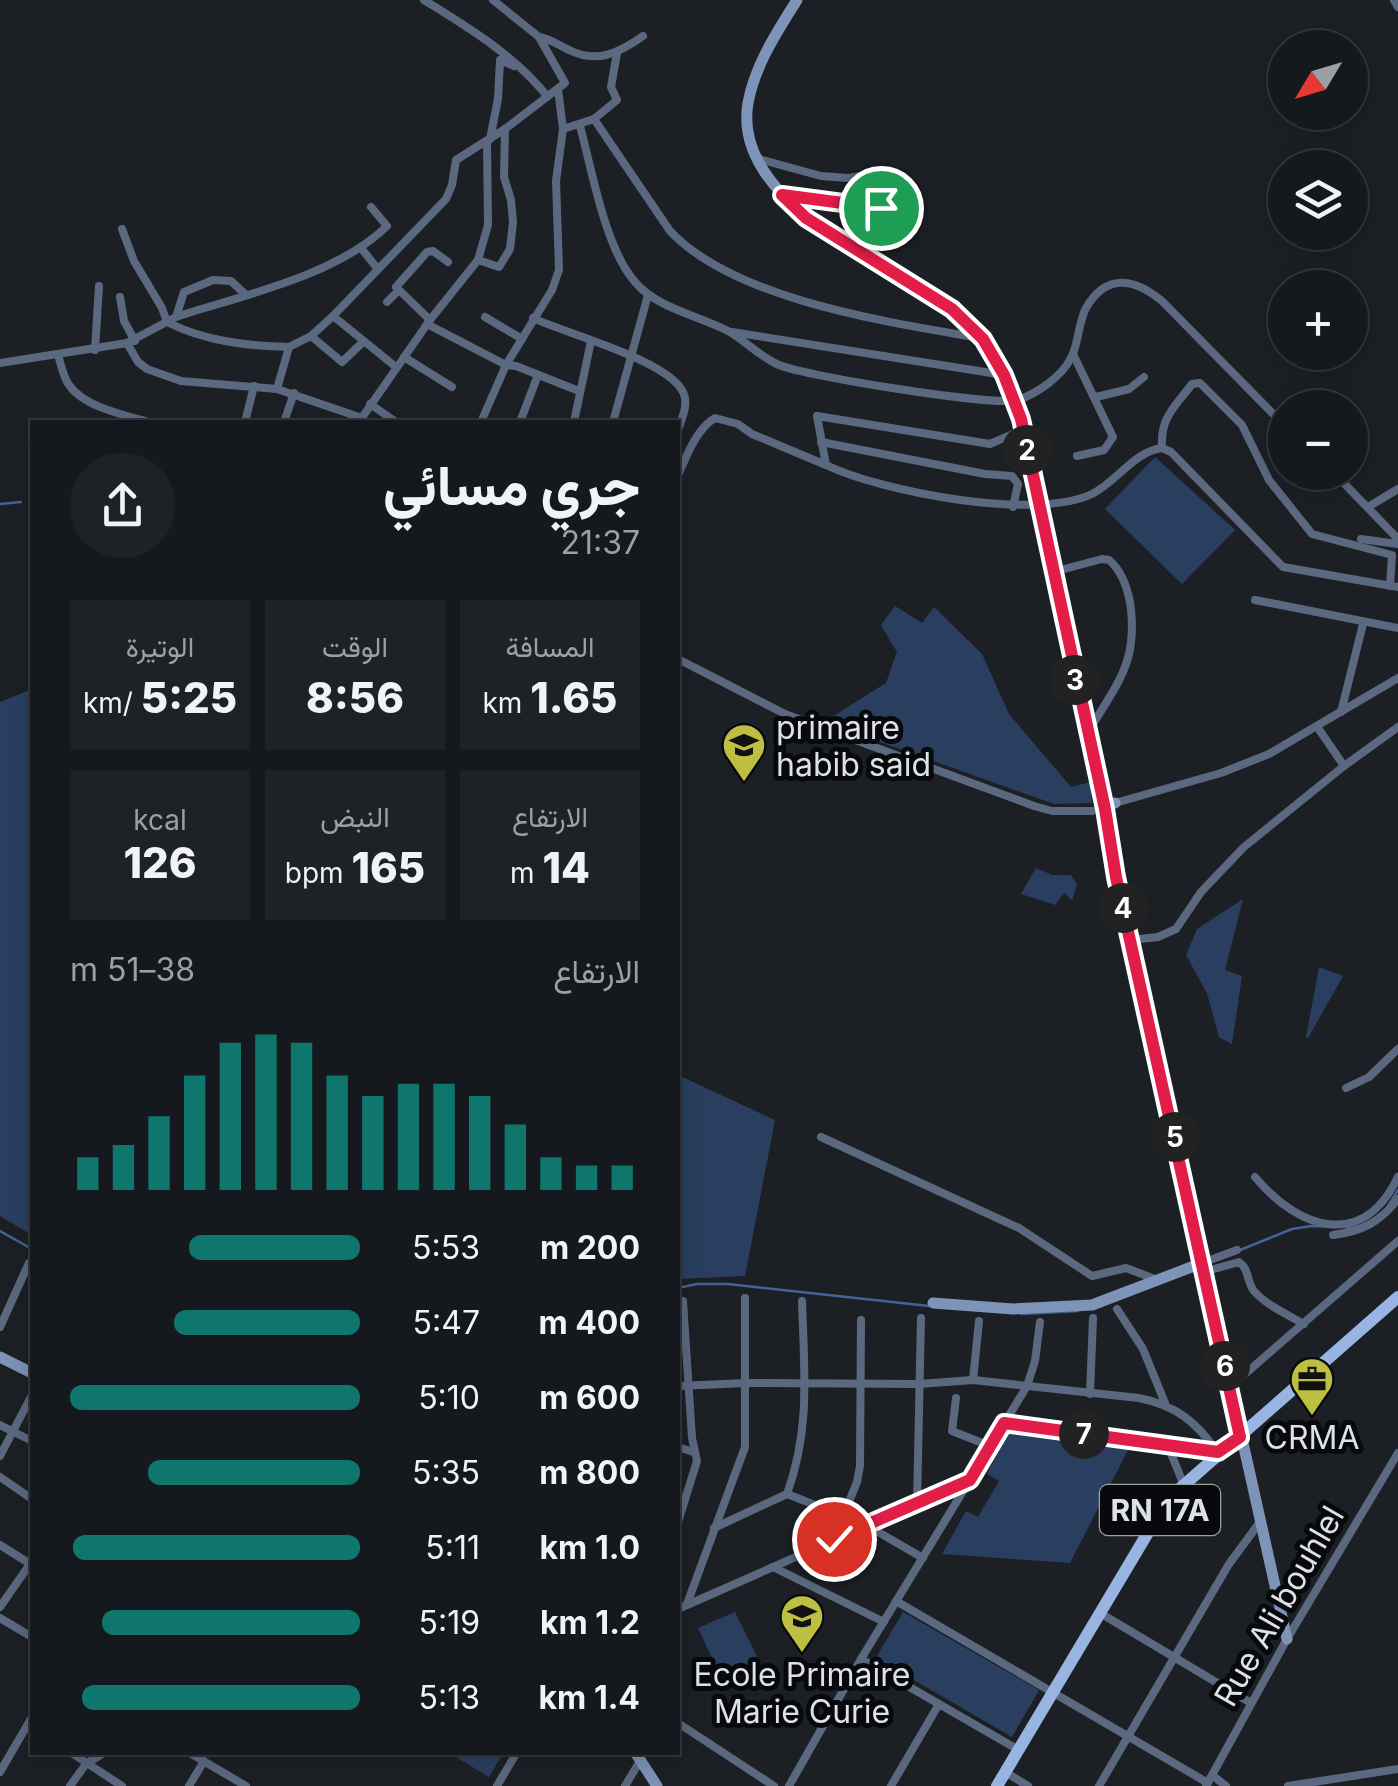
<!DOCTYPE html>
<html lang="ar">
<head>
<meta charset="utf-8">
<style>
	body { margin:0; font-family:Inter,Vazirmatn,sans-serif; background:#1e2125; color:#f1f3f6; direction:rtl; height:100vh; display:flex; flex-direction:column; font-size:38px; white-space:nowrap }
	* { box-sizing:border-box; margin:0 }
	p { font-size:32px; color:#9da0a3 }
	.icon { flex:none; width:55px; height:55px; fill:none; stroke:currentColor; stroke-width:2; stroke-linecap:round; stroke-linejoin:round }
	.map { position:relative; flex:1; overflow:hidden; direction:ltr }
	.side { position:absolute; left:30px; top:420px; width:650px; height:1335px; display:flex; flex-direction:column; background:#15181c; border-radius:0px; box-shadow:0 5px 25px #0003,0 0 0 2px #34373b; direction:rtl }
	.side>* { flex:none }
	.needle { width:65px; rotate:232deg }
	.tools { position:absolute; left:1268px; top:30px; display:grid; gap:20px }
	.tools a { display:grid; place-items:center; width:100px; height:100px; border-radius:50%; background:#15181c; box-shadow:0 5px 25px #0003,0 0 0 2px #34373b; font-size:50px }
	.pin { position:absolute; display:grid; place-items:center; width:85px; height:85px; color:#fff; margin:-42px; border:5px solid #fff; border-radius:50%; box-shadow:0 2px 10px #0007 }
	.km { position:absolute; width:50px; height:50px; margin:-25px; border-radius:50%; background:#222; color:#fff; font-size:28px; line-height:50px; text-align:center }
	.round { display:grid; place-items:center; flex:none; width:105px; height:105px; border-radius:52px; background:#1e2125 }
	.headline { display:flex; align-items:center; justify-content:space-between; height:170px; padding:0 40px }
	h1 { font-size:55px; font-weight:800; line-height:75px }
	.metrics { display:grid; grid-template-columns:repeat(3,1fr); gap:15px; height:170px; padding:10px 40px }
	.metrics div { display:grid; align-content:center; border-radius:0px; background:#1e2125; text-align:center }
	.metrics b { font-size:42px; font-weight:800 }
	.metrics small { font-size:28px; font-weight:400 }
	.metrics p { font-size:28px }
	.chart { height:280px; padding:20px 40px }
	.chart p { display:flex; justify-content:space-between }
	.chart svg { width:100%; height:180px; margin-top:10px; stroke:#0f766e; stroke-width:6 }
	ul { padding:0 40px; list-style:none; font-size:32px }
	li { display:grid; grid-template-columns:160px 120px 1fr; align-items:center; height:75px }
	li i { height:25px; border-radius:12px; background:#0f766e }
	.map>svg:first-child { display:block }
	.green { fill:#2a3f60 }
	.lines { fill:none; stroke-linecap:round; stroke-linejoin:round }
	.stream { stroke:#456395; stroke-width:2.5 }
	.street { stroke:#5b6980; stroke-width:8 }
	.secondary { stroke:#7d93b7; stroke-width:11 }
	.primary { stroke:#97b4e3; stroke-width:12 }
	.route-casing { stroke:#fff; stroke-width:20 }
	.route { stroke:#e11d48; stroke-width:12 }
	.labels { text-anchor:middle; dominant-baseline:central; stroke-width:10; stroke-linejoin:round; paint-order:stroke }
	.shield { fill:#08090c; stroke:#9ea1a4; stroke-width:2.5 }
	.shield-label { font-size:30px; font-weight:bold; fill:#dfe2e5 }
	.poi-label { font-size:32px; fill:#dfe2e5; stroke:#08090c }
	.street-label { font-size:32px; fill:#dfe2e5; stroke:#08090c }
</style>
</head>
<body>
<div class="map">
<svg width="1398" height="1786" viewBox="0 0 1398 1786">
	<rect width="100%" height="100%" fill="#1c2025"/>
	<g class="green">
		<polygon points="1155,457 1235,530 1182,584 1105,509"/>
		<polygon points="895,606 922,623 934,607 982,654 1009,714 1071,787 1090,782 1092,803 1054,804 824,722 886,683 897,652 881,625"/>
		<polygon points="32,689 32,1235 0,1216 0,702"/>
		<polygon points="1036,868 1052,875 1071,875 1077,885 1072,900 1064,893 1055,905 1021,894"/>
		<polygon points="1243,899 1225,970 1242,976 1232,1044 1219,1037 1207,993 1186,955 1197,929"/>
		<polygon points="1319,967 1343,976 1308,1038 1306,1037"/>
		<polygon points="678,1075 775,1120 745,1276 678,1279"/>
		<polygon points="1009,1432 1128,1450 1070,1563 942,1554 966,1511 978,1517 999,1481 987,1474"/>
		<polygon points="735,1612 763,1669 725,1686 698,1628"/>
		<polygon points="903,1612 1039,1690 1012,1737 876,1658"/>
		<polygon points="449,1753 503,1753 489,1777"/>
	</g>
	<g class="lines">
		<g class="stream">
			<polyline points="0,504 21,502"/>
			<polyline points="1388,1206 1398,1190"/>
			<polyline points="0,1231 32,1249"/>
			<polyline points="1240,1250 1292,1229 1311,1226 1352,1227"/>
			<polyline points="678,1288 697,1284 728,1284 929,1306"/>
			<polyline points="1021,1314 1078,1311"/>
		</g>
		<g class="street">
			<path d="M424,0C469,28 513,54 547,96"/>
			<polyline points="1394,0 1398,7"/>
			<path d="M539,37C551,39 558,45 569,50C597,64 619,53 643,36"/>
			<polyline points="594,119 617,100 611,87 617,53"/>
			<path d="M580,126C592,170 605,248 635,282C658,309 698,315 728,331C746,341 760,357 779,365C804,376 997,407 1018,400C1038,393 1061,377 1071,358C1079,343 1078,323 1086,308C1107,272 1135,279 1162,301L1285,426"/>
			<path d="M563,129L594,119L670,231C735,300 888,322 979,338"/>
			<polyline points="490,139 498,99 500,60 514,66"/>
			<polyline points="759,159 821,176 848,178 887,172"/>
			<polyline points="786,196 881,207"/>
			<path d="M122,229L134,261L162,308L167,322C204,341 247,346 289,347"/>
			<polyline points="361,248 377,268"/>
			<polyline points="478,260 499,267 510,249 513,222 511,200 504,177 505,129"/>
			<polyline points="120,297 124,321 135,341"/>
			<polyline points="387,302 398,291"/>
			<polyline points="333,316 396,367"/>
			<path d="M176,317C243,295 336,276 387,226L371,207"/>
			<polyline points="485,317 522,339"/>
			<path d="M533,318C567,334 668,360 683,392C689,404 682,418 678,430"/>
			<polyline points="430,320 396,287 427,252 433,251 448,262"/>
			<polyline points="427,324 506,365 516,366 579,391"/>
			<polyline points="732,332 1004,375"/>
			<polyline points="311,336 342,362 363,342"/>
			<polyline points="127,343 138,362 147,369 181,381 277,389 362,418"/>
			<polyline points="95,350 99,286"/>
			<polyline points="1073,354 1113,437 1104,450 1077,456"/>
			<path d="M58,355C61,364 63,377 69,385C84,407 124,415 149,422"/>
			<polyline points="404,357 452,387"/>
			<polyline points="0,363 127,343 176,317 184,292 213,280 231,281 245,294"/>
			<polyline points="277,389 289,347 311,336 333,316 446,199 452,185 456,160 505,129 565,83 539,37 493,0"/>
			<polyline points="1096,397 1129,389 1144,377"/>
			<polyline points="370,404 396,422"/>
			<polyline points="245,422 254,386"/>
			<polyline points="284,422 294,393"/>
			<polyline points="359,422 430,320 478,260 488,225 487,141"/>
			<polyline points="481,422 506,365 552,290 559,270 556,181 563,129 558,89"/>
			<polyline points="520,422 538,375"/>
			<polyline points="574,422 591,341"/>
			<polyline points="613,422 648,295"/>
			<path d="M1022,430L990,444L817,416L826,465C882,492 1035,521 1092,494C1118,481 1133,452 1162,448L1171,452L1283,567L1398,587"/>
			<polyline points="821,442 985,474 1012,476 1018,484 1013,507"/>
			<path d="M1162,448C1160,417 1175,407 1192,384L1200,383L1242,425L1269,480L1312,534L1392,555L1390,586"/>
			<polyline points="1333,472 1398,539"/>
			<path d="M678,475C687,456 696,429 715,418L738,424L752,434L826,465"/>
			<polyline points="1368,507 1398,489"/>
			<polyline points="1361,539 1398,544"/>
			<path d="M1053,572L1102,559L1109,560C1121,570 1127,587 1130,602C1139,664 1116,684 1087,734"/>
			<polyline points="1255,600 1398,628"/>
			<polyline points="678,659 785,714 1034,806 1052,811 1092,811"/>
			<polyline points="1341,712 1363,624"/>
			<polyline points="1318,728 1344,766"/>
			<polyline points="1115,803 1221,773 1269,754 1398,678"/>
			<polyline points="1131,940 1158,937 1176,929 1201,892 1244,847 1344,766 1398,727"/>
			<polyline points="1346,1088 1369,1077 1398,1049"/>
			<polyline points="821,1137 1019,1228 1092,1276 1126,1268 1155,1279"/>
			<path d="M1255,1177C1298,1229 1363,1251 1398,1177"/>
			<path d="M1333,1235C1363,1231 1380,1222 1398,1199"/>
			<polyline points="1202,1263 1237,1250"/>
			<path d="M1203,1272L1239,1262C1250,1270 1246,1281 1254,1291C1266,1305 1288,1315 1304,1324"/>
			<polyline points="1117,1309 1143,1349 1165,1403"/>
			<polyline points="0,1327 29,1263"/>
			<polyline points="973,1380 979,1321"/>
			<path d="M678,1386L746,1383L919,1384L973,1380L1139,1398C1175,1405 1197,1422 1217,1452"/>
			<polyline points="1230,1387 1398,1241"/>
			<polyline points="1090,1394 1093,1318"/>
			<polyline points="956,1398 952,1431 990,1446"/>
			<polyline points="1005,1423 1217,1452"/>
			<polyline points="0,1425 32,1441"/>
			<polyline points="1168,1446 1183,1483"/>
			<polyline points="678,1447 693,1452"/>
			<polyline points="0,1456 32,1395"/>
			<polyline points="0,1477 32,1499"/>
			<polyline points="787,1494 866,1525 923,1558"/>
			<polyline points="917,1503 921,1318"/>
			<polyline points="678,1522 697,1461 692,1438 683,1301"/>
			<path d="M714,1528L787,1494C811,1428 804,1370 802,1301"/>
			<polyline points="834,1539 857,1482 860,1466 861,1320"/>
			<polyline points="0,1545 32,1565"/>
			<polyline points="773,1567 884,1622"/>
			<polyline points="896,1601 1208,1783"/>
			<polyline points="687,1604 745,1447 745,1298"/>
			<polyline points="0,1607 30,1564"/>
			<polyline points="678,1609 970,1480"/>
			<polyline points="1100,1613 1251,1703"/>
			<polyline points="0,1618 32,1637"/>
			<polyline points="861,1659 1017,1749"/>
			<polyline points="678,1723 774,1786"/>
			<polyline points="70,1752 122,1786"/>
			<polyline points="188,1752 246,1786"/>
			<polyline points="0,1772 32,1717"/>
			<polyline points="1005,1772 1028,1786"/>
			<polyline points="1212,1775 1226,1786"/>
			<polyline points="70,1786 86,1764 105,1752"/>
			<polyline points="189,1786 204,1761"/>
			<polyline points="497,1786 517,1752"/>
			<polyline points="625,1786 640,1761"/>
			<polyline points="789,1786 861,1659 1027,1386 1035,1361 1040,1322"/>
			<polyline points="891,1786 939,1704"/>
			<polyline points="1099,1786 1229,1564 1260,1522"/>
			<polyline points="1206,1786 1287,1639 1398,1453"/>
			<polyline points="1288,1786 1398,1769"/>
		</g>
		<g class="secondary">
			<path d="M797,0C777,32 755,65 748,103C736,172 811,224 861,254C891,272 925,287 953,310C986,338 1008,377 1021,419L1103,807L1115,803"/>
			<polyline points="1110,806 1105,810 1116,877 1287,1639"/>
			<polyline points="933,1303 1013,1309 1092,1305 1202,1263"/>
			<polyline points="0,1357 32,1373"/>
			<polyline points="635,1752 657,1786"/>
		</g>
		<polyline class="primary" points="997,1786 1168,1499 1398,1297"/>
	</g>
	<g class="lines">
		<g class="route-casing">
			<polyline id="route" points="834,1539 970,1480 1004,1423 1218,1452 1240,1437 1116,877 1105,809 1021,419 1004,375 983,339 952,309 806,218 782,195 881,208"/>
		</g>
		<use href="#route" class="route"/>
	</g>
	<defs>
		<g id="school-pin" transform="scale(2.25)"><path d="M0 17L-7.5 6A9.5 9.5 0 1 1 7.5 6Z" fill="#bebf42" stroke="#08090c"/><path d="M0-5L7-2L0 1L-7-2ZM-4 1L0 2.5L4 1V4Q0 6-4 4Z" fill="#111"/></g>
		<g id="office-pin" transform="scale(2.25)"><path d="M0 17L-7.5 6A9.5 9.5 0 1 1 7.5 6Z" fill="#bebf42" stroke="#08090c"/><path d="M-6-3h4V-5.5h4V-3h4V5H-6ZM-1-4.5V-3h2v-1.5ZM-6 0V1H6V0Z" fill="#111"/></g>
	</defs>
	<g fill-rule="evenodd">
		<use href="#school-pin" x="744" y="745"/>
		<use href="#office-pin" x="1312" y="1379"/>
		<use href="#school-pin" x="802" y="1616"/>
	</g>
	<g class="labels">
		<rect class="shield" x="1100" y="1485" width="120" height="50" rx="8"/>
		<g class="shield-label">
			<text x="1160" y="1510">RN 17A</text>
		</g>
		<g class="poi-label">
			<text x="776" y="727" text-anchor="start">primaire<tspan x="776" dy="37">habib said</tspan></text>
			<text x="1312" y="1437">CRMA</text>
			<text x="802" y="1674">Ecole Primaire<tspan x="802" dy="37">Marie Curie</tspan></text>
		</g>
		<g class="street-label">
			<text transform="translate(1279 1606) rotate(-60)">Rue Ali bouhlel</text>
		</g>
	</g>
</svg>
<div class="tools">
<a><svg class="needle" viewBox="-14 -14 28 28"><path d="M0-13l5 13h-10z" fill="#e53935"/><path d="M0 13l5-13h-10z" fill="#9da0a3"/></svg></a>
<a><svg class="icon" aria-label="layers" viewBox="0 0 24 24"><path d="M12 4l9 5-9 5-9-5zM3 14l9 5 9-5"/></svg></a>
<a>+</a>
<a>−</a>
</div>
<div class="pin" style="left:881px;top:208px;background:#1e9e55"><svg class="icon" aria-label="arrive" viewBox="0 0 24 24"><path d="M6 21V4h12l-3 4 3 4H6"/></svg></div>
<div class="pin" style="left:834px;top:1539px;background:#d93025"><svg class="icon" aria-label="check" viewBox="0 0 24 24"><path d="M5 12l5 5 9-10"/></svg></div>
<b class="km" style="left:1027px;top:450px">2</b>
<b class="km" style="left:1075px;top:680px">3</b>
<b class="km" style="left:1123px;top:908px">4</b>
<b class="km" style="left:1175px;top:1137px">5</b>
<b class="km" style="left:1225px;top:1366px">6</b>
<b class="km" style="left:1084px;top:1434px">7</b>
<section class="side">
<div class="headline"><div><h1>جري مسائي</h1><p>21:37</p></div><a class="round"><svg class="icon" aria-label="share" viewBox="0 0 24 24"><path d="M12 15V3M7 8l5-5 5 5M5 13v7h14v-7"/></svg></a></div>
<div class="metrics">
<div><p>المسافة</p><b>1.65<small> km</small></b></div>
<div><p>الوقت</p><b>8:56</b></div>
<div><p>الوتيرة</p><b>5:25<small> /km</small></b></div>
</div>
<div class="metrics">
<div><p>الارتفاع</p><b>14<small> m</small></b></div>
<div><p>النبض</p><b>165<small> bpm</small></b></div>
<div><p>kcal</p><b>126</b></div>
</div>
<div class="chart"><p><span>الارتفاع</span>38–51 m</p>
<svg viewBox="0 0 160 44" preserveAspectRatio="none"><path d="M5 44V36M15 44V33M25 44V26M35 44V16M45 44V8M55 44V6M65 44V8M75 44V16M85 44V21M95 44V18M105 44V18M115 44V21M125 44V28M135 44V36M145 44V38M155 44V38"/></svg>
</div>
<ul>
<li><b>200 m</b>5:53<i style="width:59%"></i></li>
<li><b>400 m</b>5:47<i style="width:64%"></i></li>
<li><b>600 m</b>5:10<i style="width:100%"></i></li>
<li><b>800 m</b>5:35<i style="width:73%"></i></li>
<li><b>1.0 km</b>5:11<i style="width:99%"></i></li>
<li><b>1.2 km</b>5:19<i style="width:89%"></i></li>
<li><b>1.4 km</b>5:13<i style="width:96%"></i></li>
</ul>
</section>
</div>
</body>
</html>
